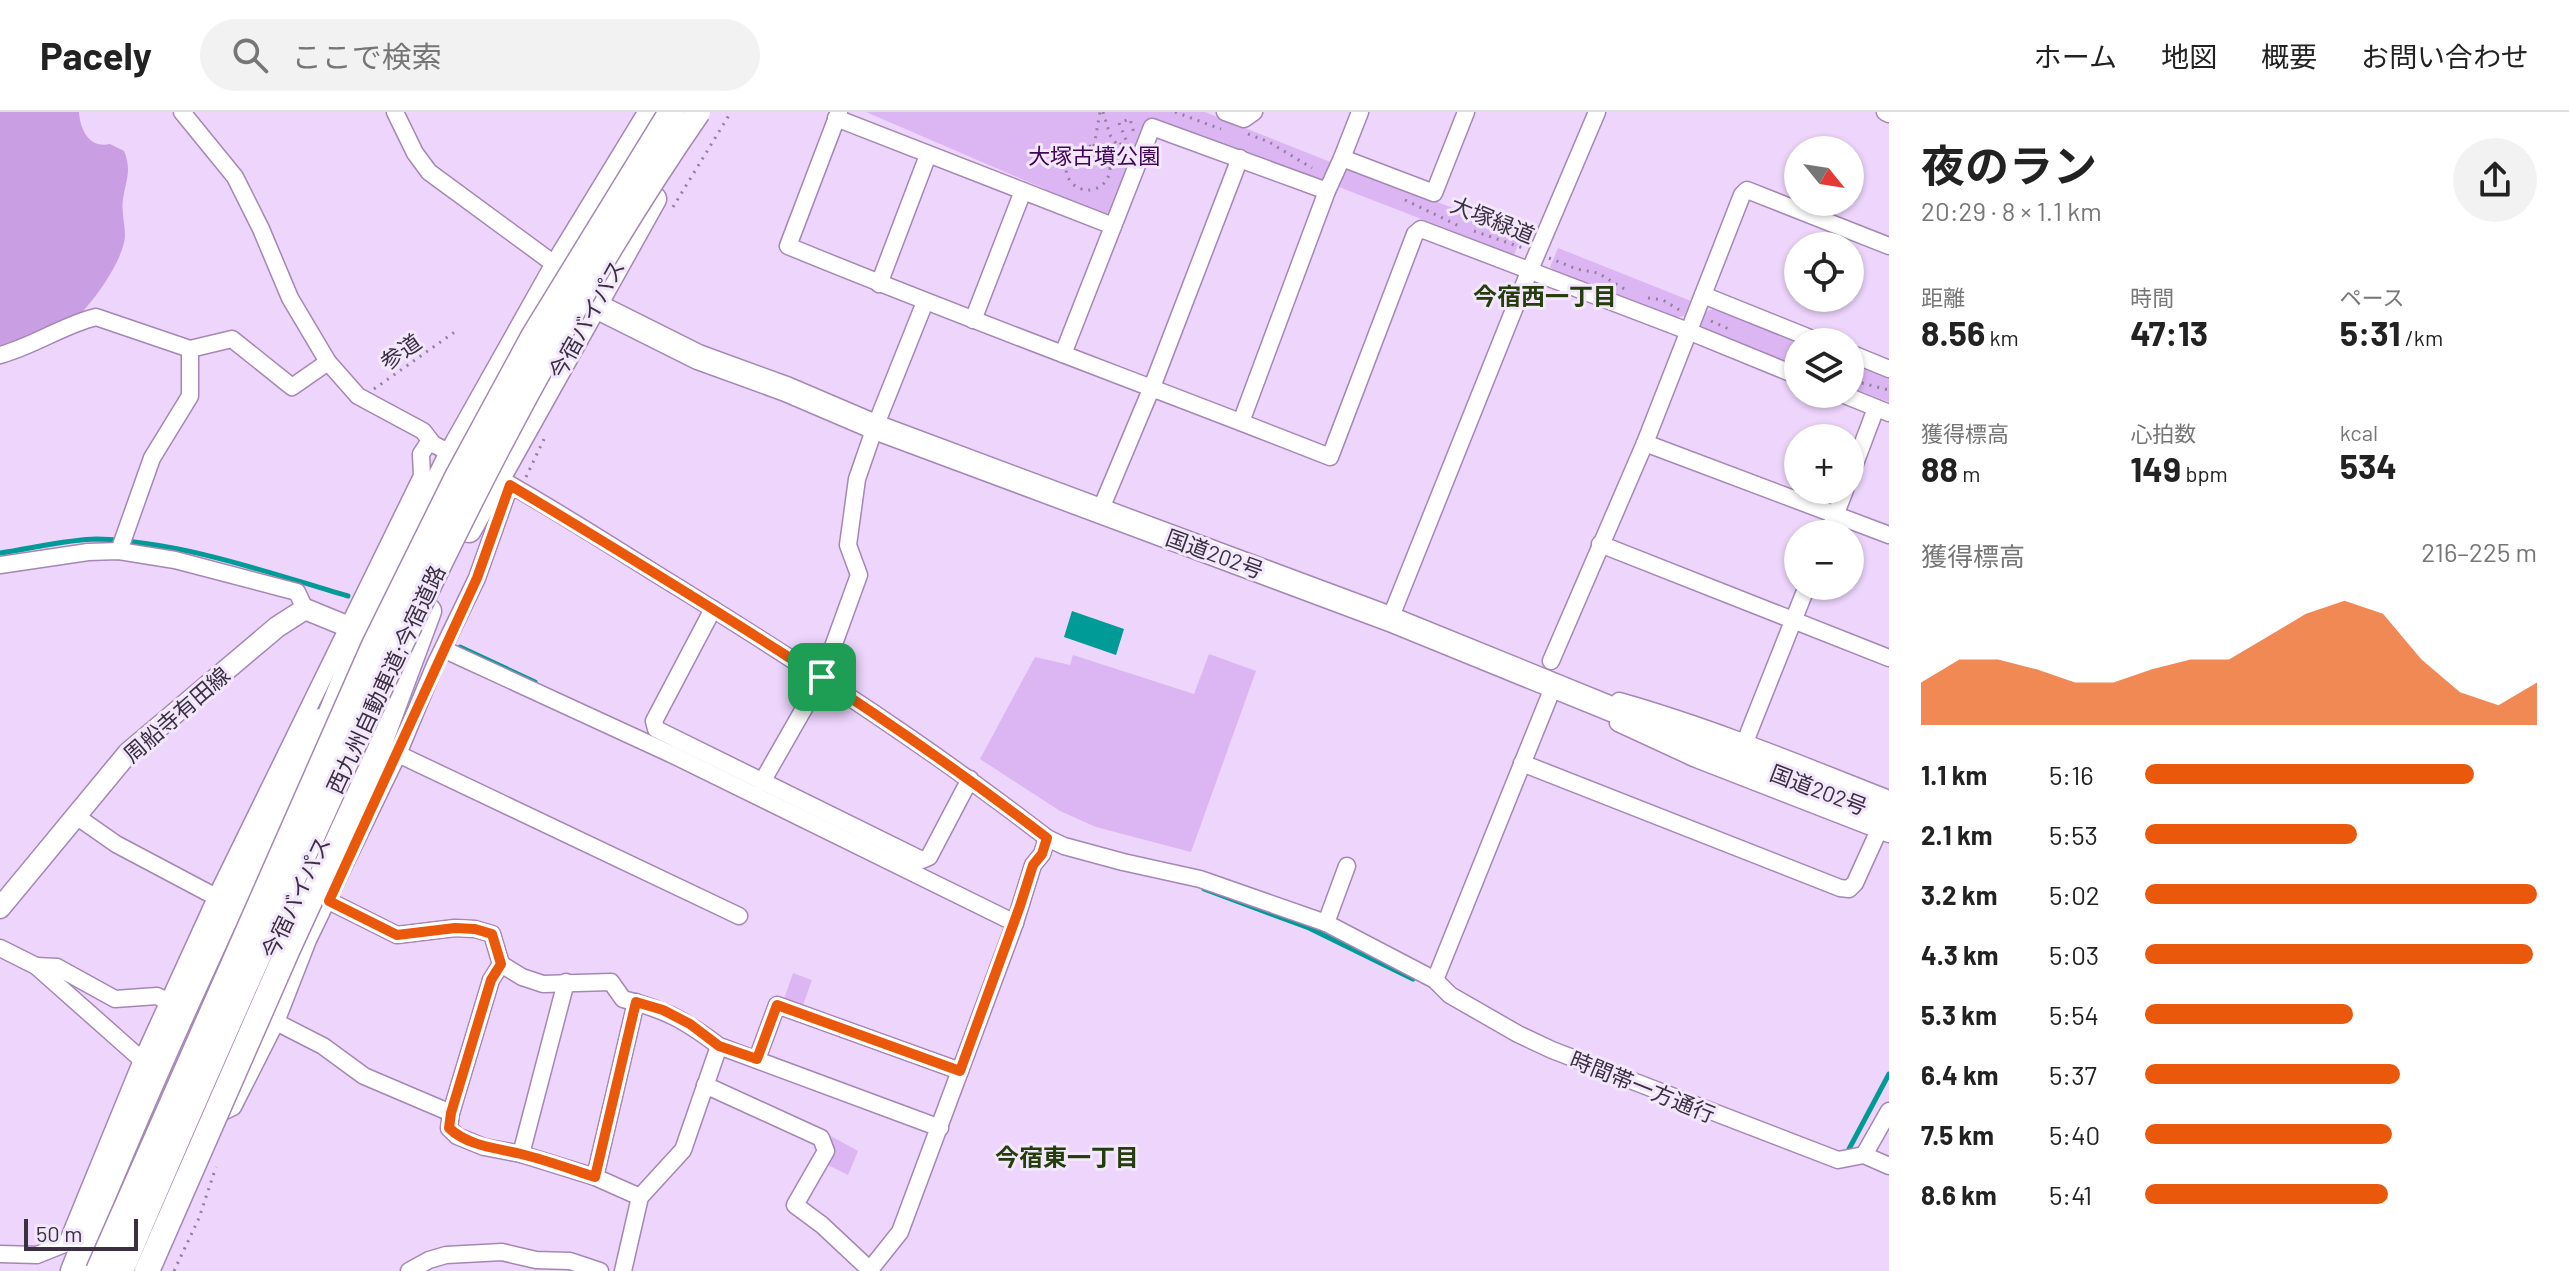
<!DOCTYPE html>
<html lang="ja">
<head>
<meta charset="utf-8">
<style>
	body { margin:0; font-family:Barlow,"Noto Sans JP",sans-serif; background:#f2f2f2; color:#222; height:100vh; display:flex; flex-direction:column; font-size:30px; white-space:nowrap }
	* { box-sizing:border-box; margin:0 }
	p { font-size:26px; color:#767676 }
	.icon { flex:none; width:44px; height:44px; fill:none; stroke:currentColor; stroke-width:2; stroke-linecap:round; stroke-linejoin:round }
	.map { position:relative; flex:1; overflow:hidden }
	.drawer { display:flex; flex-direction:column; background:#fff; width:680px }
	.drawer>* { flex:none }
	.needle { width:52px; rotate:120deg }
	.buttons { position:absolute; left:1784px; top:24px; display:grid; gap:16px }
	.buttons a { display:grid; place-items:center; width:80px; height:80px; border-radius:50%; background:#fff; box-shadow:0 2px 6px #0004; font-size:40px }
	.scale { position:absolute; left:24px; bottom:20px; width:114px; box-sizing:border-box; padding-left:8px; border:4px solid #3b2f42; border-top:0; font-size:22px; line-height:28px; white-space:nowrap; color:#3b2f42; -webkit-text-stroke:6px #f3e7fb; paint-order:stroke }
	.pin { position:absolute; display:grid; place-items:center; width:68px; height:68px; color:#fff; margin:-34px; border-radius:16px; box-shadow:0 4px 12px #0006 }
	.round { display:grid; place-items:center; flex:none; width:84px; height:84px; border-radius:42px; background:#f2f2f2 }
	.overview { display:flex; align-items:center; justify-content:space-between; height:136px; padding:0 32px }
	h1 { font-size:44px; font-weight:700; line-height:60px }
	.figures { display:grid; grid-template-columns:repeat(3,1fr); gap:12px; height:136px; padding:8px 32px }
	.figures div { display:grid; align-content:center }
	.figures b { font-size:34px; font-weight:700 }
	.figures small { font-size:22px; font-weight:400 }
	.figures p { font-size:22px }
	.chart { height:224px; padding:16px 32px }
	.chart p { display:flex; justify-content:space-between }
	.chart svg { width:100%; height:144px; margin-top:8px; fill:#ea580c; opacity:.7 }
	ul { padding:0 32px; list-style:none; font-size:26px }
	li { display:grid; grid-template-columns:128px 96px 1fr; align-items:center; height:60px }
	li i { height:20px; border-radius:10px; background:#ea580c }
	header { display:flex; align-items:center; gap:48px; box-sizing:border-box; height:112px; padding:0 40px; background:#fff; border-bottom:2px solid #e0e0e0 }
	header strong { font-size:38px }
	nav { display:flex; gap:44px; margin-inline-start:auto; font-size:28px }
	.search { width:560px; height:72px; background:#f2f2f2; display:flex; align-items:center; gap:20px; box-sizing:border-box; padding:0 28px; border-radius:44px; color:#767676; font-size:30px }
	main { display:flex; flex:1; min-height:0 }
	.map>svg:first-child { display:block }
	.green { fill:#dcb6f2 }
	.forest { fill:#c99ee3 }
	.water { fill:#009a97 }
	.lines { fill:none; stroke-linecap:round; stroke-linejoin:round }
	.stream { stroke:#009a97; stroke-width:5 }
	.minor-casing { stroke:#a487b5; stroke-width:19 }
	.major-casing { stroke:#a487b5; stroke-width:23 }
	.highway-casing { stroke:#a487b5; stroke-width:27 }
	.path { stroke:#92809c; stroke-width:3; stroke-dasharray:2 6; stroke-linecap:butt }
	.minor { stroke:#fff; stroke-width:16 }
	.major { stroke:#fff; stroke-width:20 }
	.highway { stroke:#fff; stroke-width:24 }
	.highway-bridge-casing { stroke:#a487b5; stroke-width:27; stroke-linecap:butt }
	.highway-bridge { stroke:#fff; stroke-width:24 }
	.route-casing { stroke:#fff; stroke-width:16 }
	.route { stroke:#ea580c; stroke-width:10 }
	.labels { text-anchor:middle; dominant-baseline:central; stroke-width:6; stroke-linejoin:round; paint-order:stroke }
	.park-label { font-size:22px; fill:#41055a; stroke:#f3e7fb }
	.street-label { font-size:22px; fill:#3b2f42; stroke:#f3e7fb }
	.neighbourhood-label { font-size:24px; font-weight:bold; fill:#253d0c; stroke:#f3e7fb }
</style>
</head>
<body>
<header>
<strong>Pacely</strong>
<div class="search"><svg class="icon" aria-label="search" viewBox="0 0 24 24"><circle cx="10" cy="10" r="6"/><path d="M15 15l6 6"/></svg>ここで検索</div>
<nav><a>ホーム</a><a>地図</a><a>概要</a><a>お問い合わせ</a></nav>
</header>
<main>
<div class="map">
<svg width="1889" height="1159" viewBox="0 0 1889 1159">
	<rect width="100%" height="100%" fill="#edd5fc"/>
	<g class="green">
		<polygon points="866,0 1205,0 1333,51 1328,65 1320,69 1157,7 1144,11 1109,101 1104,103 1045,80 1045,77"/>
		<polygon points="1353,57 1522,123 1514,143 1339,75 1345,59"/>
		<polygon points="1558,136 1691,189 1684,204 1676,206 1557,160 1550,155"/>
		<polygon points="1713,197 1798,230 1798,255 1703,218 1701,213 1705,200"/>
		<polygon points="1850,250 1889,265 1889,290 1850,275"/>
		<polygon points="1209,542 1256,559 1191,740 1096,715 1060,699 980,647 1035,545 1070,553 1073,543 1194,582"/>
		<polygon points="793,861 812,868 803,893 784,887"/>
		<polygon points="831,1024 858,1039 848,1063 828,1053 827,1049 834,1036"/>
	</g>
	<path class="forest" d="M0,0H79C80,18 90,37 110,32L124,39C132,58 126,68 123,87C121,99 125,111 125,124C124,146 96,187 79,203L11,232L0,233Z"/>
	<polygon class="water" points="1072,499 1124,517 1116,543 1064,525"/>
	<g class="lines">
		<g class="stream">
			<path d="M0,441C29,437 69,427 97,427C183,430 266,460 348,484"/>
			<polyline points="460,535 535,570"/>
			<polyline points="1204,777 1309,816 1413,867"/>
			<polyline points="1849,1037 1889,962"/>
		</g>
		<g class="minor-casing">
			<g id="minor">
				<polyline points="182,0 235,65 261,117 290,186 328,250 358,284 423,319 433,332 460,346"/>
				<polyline points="395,0 415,41 429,60 557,154"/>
				<path d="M839,0L788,134C968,208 1150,274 1330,345L1415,122L1421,117L1688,219L1798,264"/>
				<polyline points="1225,0 1244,7 1254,0"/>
				<polyline points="1360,0 1342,46 1434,81 1466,0"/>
				<polyline points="1885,0 1889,2"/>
				<polyline points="836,6 1113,114"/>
				<polyline points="879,172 928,43"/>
				<polyline points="1703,183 1820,230"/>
				<polyline points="973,208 1023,79"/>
				<polyline points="1850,241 1889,257"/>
				<polyline points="1063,242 1152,15 1327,79"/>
				<path d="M0,243C34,234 63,213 96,205L190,237L232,227L292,275L328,250"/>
				<polyline points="1842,282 1889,301"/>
				<polyline points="1241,310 1327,79 1342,46"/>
				<polyline points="1645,331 1889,423"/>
				<path d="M491,362C557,398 620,440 684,479C809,557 931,636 1047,726L1064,734L1123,750L1200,767L1326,811L1435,868L1450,883L1518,922L1552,938L1838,1048L1864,1043"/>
				<polyline points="1850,365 1876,296"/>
				<polyline points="1100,399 1152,275 1240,46"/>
				<polyline points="1828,422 1845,378"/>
				<polyline points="1600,432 1889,546"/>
				<polyline points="119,439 152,346 190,284 190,237"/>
				<polyline points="0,453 88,440 119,439 175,448 297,480 305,497"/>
				<polyline points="713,497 654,609 656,617 922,748 929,745 970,667"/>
				<polyline points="1390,507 1529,160 1597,0"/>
				<polyline points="443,537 671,642 1015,811"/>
				<polyline points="1551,549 1645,331 1742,83 1747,78 1889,134"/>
				<path d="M1619,589C1711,615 1800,652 1889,687"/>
				<polyline points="1618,611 1696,647 1889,722"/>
				<polyline points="1745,630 1807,474"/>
				<polyline points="398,642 739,804"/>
				<polyline points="1522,651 1840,776 1849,777 1855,771 1879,718"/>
				<polyline points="762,670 822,565 859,463 848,433 857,367 875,315 925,190"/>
				<polyline points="76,704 116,732 216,785"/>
				<polyline points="329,789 397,823 455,816 475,817 492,822 501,852"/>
				<polyline points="1326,811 1347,754"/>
				<polyline points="0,836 36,854 142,948"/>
				<polyline points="36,854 57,855 115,887 157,884 169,890"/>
				<polyline points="1435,868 1554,573"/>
				<polyline points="276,910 323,934 364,964 451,1001"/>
				<polyline points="757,947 777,893 960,959"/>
				<polyline points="705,973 821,1026 826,1039 795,1093 822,1113 870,1158"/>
				<polyline points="214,1004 233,995 276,910 308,828 398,642 435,553 477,466 510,373"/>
				<polyline points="521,1042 566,870"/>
				<polyline points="1864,1043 1889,999"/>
				<polyline points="1864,1043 1889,1054"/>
				<polyline points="595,1065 636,890"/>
				<path d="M640,1085L595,1065L521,1042L484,1035L457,1024L449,1016L451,1001L491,868L501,852L522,865L543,872L611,870L623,887C666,898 683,907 719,934L940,1016"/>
				<polyline points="0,1142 37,1143 67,1131 142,948 220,777 422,364 421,342 427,333 433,332"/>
				<polyline points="409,1159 429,1148 446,1143 502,1140 536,1148 570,1149 600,1159"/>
				<polyline points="623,1159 640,1085 683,1038 719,934"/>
				<polyline points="869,1159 900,1120 1015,811 1033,753 1042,742 1047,726"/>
			</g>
		</g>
		<g class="major-casing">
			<polyline id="major" points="0,796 128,641 277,515 305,497 349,515"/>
		</g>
		<g class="highway-casing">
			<g id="highway">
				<polyline points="557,154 594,193 698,245 786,277 875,315 1390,507 1631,605 1889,705"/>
				<polyline points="469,418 654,87"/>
				<polyline points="319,630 365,517 452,341 557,154 651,0"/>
				<polyline points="368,663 429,499"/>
				<polyline points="154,1110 190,1026"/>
				<path d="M73,1159C147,972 232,790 320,609"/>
			</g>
		</g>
		<g class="path">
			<polyline points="1103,0 1110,23 1118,34 1126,28 1119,11 1130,7 1134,21"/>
			<polyline points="1175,0 1221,17"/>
			<polyline points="1248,22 1269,30 1312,56"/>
			<polyline points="1094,34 1100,0"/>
			<circle cx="1088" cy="56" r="22"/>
			<polyline points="1405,88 1459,114"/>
			<polyline points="673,95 731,0"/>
			<polyline points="1474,119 1523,136"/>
			<polyline points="1549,146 1577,157 1598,161 1626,178"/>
			<polyline points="1648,186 1663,188 1681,199"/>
			<polyline points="1711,209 1729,217"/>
			<polyline points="1854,269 1889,278"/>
			<polyline points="374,277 456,219"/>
			<polyline points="526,365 545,325"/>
			<polyline points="174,1159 199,1106 216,1055"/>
		</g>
		<use href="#minor" class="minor"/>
		<use href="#major" class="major"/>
		<use href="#highway" class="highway"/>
		<g class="highway-bridge-casing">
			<g id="highway-bridge">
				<polyline points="98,1159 374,533 457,365 534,223 671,0"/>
				<path d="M121,1159C187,1003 256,848 326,694C435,454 548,217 698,0"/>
				<polyline points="147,1159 288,837 368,663"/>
			</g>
		</g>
		<use href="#highway-bridge" class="highway-bridge"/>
	</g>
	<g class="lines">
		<g class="route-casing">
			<path id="route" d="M510,373C694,484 877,595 1047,726L1042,742L1033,753L1020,794L960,959L777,893L757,947L719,934L690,912L663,898L636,890L595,1065C570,1057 546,1048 521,1042C496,1036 468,1034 449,1016L451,1001L491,868L501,852L492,822L475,817L455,816L397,823L329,789L477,466Z"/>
		</g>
		<use href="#route" class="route"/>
	</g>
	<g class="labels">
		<g class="park-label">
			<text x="1094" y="43">大塚古墳公園</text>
		</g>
		<g class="street-label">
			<text transform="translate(1493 107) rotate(22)">大塚緑道</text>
			<text transform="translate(586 207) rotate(-61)">今宿バイパス</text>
			<text transform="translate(400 239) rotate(-35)">参道</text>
			<text transform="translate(1215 441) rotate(20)">国道202号</text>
			<text transform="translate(385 567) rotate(-65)">西九州自動車道;今宿道路</text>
			<text transform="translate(176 602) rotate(-41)">周船寺有田線</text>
			<text transform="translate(1819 677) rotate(21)">国道202号</text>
			<text transform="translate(295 785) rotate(-65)">今宿バイパス</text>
			<text transform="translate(1643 974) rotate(22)">時間帯一方通行</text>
		</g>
		<g class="neighbourhood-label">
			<text x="1545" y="183">今宿西一丁目</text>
			<text x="1067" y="1044">今宿東一丁目</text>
		</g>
	</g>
</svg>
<div class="buttons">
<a><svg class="needle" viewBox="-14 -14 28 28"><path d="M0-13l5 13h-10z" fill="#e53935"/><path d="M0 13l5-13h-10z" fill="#767676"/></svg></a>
<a><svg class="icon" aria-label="locate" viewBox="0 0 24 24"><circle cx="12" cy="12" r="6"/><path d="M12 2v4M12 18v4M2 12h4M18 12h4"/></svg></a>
<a><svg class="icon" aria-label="layers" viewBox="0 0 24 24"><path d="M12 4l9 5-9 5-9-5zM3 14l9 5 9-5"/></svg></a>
<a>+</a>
<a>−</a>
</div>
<div class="scale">50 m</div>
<div class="pin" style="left:822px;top:565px;background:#1e9e55"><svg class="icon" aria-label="arrive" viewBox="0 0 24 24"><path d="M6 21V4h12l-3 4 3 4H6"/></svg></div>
</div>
<section class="drawer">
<div class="overview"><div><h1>夜のラン</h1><p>20:29 · 8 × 1.1 km</p></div><a class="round"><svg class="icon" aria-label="share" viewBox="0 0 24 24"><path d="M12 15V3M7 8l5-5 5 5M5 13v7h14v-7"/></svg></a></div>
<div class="figures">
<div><p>距離</p><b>8.56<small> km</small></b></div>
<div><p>時間</p><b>47:13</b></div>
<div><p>ペース</p><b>5:31<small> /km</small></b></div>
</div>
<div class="figures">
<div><p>獲得標高</p><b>88<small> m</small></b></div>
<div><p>心拍数</p><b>149<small> bpm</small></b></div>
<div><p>kcal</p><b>534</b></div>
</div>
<div class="chart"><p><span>獲得標高</span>216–225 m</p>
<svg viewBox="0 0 160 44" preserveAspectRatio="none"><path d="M0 44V31L10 24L20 24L30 27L40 31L50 31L60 27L70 24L80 24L90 17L100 10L110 6L120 10L130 24L140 34L150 38L160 31V44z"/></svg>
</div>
<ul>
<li><b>1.1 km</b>5:16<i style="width:84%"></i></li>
<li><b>2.1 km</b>5:53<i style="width:54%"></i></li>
<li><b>3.2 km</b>5:02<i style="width:100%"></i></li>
<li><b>4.3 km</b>5:03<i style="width:99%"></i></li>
<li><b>5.3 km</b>5:54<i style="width:53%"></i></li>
<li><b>6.4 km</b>5:37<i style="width:65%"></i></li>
<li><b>7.5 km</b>5:40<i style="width:63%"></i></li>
<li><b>8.6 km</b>5:41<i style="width:62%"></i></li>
</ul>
</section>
</main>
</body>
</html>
